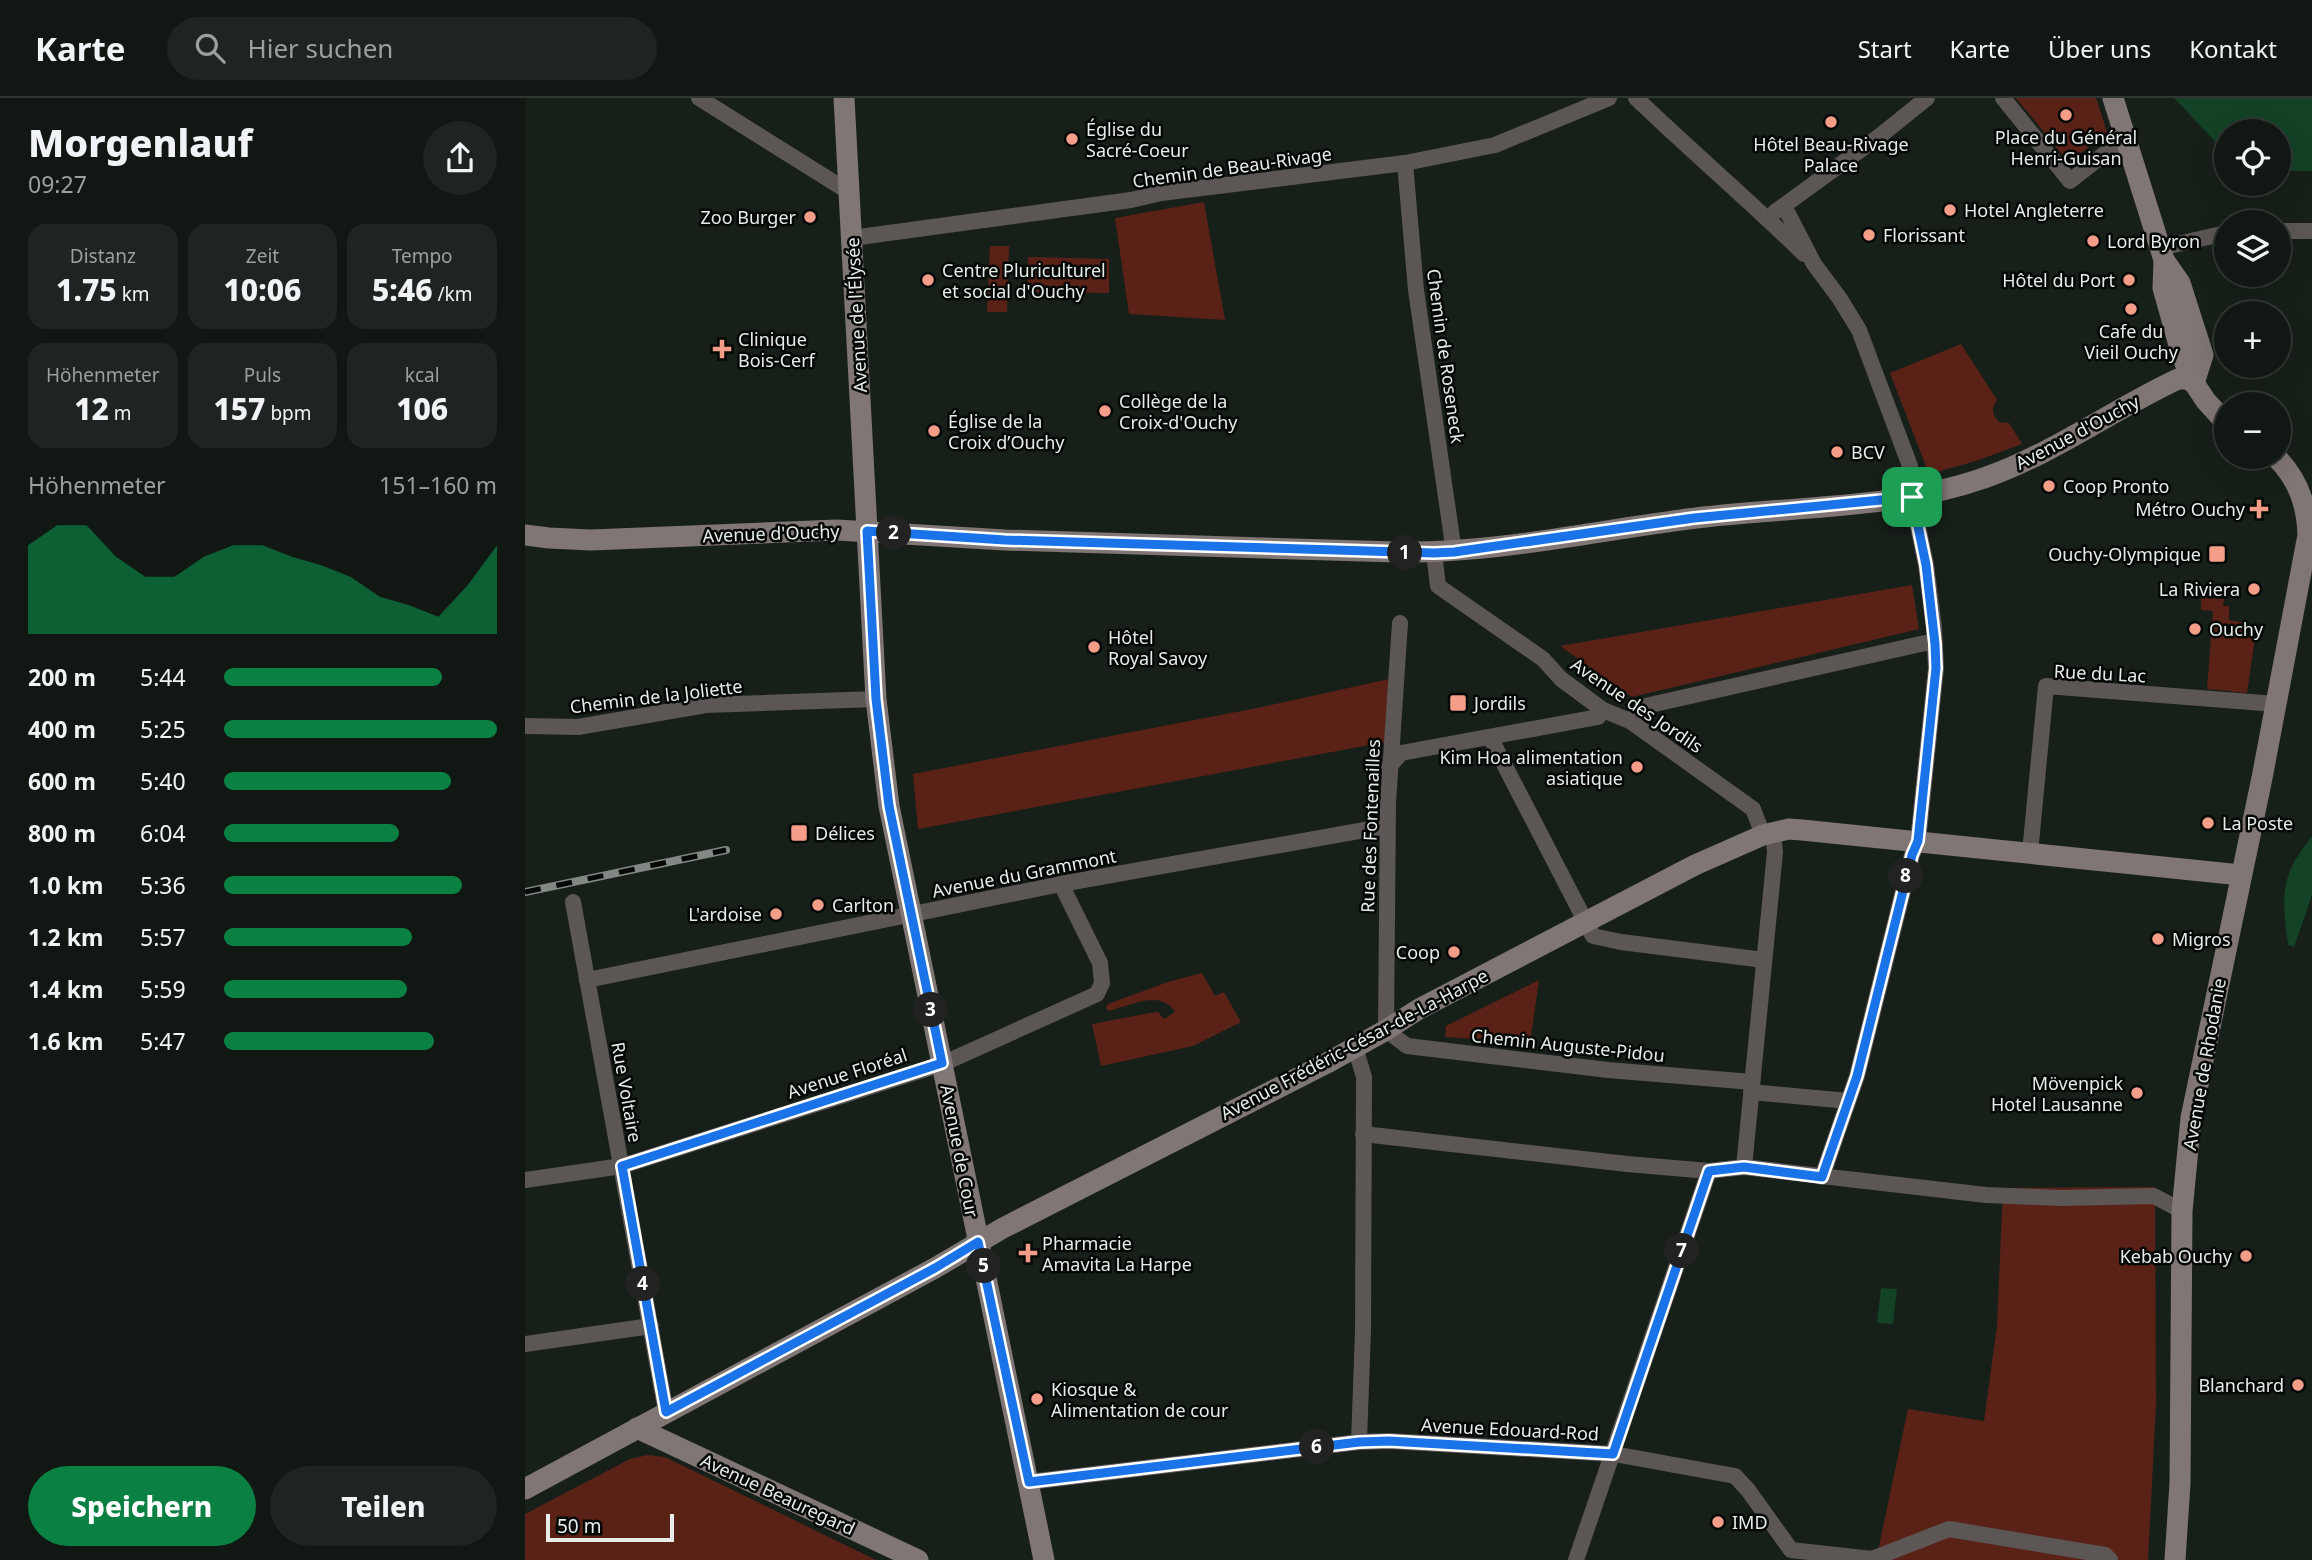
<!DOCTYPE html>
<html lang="de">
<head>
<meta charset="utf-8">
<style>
	body { margin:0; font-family:"Noto Sans",sans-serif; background:#1e2421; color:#f1f3f6; height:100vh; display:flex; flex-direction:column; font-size:26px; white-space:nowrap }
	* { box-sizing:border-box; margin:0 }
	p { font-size:23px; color:#9c9fa0 }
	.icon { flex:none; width:38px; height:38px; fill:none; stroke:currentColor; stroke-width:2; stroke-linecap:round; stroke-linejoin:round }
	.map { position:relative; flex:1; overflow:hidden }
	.drawer { display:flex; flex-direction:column; background:#111713; width:525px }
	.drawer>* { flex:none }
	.tools { position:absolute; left:1689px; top:21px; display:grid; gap:14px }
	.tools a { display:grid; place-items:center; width:77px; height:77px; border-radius:50%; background:#111713; box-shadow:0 7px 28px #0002,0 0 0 2px #303633; font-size:35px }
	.scale { position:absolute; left:21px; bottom:18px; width:128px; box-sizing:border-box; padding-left:7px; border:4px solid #e6ece8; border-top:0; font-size:19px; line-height:24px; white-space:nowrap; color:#e6ece8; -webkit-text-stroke:5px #050806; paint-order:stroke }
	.pin { position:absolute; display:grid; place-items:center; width:60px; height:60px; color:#fff; margin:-30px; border-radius:14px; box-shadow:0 4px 10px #0006 }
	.km { position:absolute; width:35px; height:35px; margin:-18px; border-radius:50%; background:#222; color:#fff; font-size:19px; line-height:35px; text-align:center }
	.round { display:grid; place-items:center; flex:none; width:74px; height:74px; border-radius:37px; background:#1e2421 }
	.head { display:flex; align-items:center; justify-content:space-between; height:119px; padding:0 28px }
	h1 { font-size:38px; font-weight:800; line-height:52px }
	.figures { display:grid; grid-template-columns:repeat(3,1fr); gap:10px; height:119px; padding:7px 28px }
	.figures div { display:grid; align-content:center; border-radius:18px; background:#1e2421; text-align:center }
	.figures b { font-size:30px; font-weight:800 }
	.figures small { font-size:19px; font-weight:400 }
	.figures p { font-size:19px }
	.chart { height:196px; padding:14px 28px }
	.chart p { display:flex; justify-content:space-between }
	.chart svg { width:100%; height:126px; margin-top:7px; fill:#0b8043; opacity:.7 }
	.cta { display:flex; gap:14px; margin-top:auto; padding:14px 28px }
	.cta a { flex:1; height:80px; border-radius:42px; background:#0b8043; color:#fff; font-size:28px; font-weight:800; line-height:80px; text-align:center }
	.cta a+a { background:#1e2421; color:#f1f3f6 }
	ul { padding:0 28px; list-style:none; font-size:23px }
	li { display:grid; grid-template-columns:112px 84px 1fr; align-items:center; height:52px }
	li i { height:18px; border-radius:9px; background:#0b8043 }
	header { display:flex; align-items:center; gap:42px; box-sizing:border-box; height:98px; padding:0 35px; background:#111713; border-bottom:2px solid #303633 }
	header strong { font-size:33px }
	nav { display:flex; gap:38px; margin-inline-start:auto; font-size:24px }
	.search { width:490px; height:63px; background:#1e2421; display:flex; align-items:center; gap:18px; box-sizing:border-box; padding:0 24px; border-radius:38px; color:#9c9fa0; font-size:26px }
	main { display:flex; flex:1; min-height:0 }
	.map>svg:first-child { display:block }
	.green { fill:#5a2217 }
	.water { fill:#134226 }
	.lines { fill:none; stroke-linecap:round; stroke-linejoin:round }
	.street { stroke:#5c5655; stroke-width:16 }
	.secondary { stroke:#807674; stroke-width:21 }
	.rail-casing { stroke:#828884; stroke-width:8 }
	.rail { stroke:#050806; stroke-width:5; stroke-dasharray:16; stroke-linecap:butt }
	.route-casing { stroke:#fff; stroke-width:14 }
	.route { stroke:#1a73e8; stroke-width:9 }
	.poi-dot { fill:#f49e8a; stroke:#050806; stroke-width:2.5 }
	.labels { text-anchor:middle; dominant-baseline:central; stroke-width:5; stroke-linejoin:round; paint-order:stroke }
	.poi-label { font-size:18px; fill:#e6ece8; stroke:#050806; text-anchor:start }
	.street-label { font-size:18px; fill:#e6ece8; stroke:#050806 }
</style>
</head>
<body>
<header>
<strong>Karte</strong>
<div class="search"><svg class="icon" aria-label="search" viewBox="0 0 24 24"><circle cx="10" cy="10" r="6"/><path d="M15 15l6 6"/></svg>Hier suchen</div>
<nav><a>Start</a><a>Karte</a><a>Über uns</a><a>Kontakt</a></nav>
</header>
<main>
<section class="drawer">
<div class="head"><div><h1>Morgenlauf</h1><p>09:27</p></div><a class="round"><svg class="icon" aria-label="share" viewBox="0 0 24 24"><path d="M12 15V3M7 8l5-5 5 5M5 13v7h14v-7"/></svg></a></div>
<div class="figures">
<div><p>Distanz</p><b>1.75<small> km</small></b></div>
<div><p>Zeit</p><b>10:06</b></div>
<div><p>Tempo</p><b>5:46<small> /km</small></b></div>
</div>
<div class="figures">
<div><p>Höhenmeter</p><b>12<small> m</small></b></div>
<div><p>Puls</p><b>157<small> bpm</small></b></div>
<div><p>kcal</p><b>106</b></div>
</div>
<div class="chart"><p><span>Höhenmeter</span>151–160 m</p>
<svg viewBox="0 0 160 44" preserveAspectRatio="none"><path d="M0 44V13L10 6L20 6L30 17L40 24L50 24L60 17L70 13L80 13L90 17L100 20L110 24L120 31L130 34L140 38L150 27L160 13V44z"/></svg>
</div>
<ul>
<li><b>200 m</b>5:44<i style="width:80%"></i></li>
<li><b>400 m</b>5:25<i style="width:100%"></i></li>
<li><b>600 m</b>5:40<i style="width:83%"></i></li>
<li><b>800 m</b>6:04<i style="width:64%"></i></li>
<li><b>1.0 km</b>5:36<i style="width:87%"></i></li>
<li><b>1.2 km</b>5:57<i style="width:69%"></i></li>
<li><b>1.4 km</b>5:59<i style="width:67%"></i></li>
<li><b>1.6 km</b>5:47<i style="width:77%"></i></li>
</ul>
<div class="cta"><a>Speichern</a><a>Teilen</a></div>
</section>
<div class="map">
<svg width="1787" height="1462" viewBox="0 0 1787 1462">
	<rect width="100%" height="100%" fill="#171f19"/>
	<g class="green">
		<polygon points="1491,0 1571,0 1582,34 1544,65"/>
		<polygon points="679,104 700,222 604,216 590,120"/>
		<polygon points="465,148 484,148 482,214 462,214"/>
		<polygon points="503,159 584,161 584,195 502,194"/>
		<path d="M1436,246L1472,302C1466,311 1467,316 1474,324L1484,325L1497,346L1451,363L1404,376L1365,275Z"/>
		<polygon points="1387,487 1394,531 1107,599 1035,548"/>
		<polygon points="1676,500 1699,501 1698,508 1704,508 1704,522 1732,527 1722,595 1682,591 1688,513 1676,512"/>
		<polygon points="864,581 861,644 393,731 388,676 732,610"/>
		<path d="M677,875L690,898L699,894L716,924L668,948L576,968L567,926L630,914H633L639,921L650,914C636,891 606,907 584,913L581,910L583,906L643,884Z"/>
		<polygon points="1014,882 1005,945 920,939 921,928"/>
		<polygon points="1630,1089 1631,1306 1623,1462 1351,1462 1383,1311 1459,1323 1472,1228 1478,1090"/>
		<polygon points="123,1357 140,1359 351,1462 0,1462 0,1416 105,1361"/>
	</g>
	<g class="water">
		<polygon points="1649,0 1787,0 1787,73 1762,73 1754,84 1754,33 1701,33 1701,55"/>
		<path d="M1787,738V797L1769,849L1763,847C1759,812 1753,788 1774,756C1778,750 1783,744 1787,738Z"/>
		<polygon points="1356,1190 1372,1191 1368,1226 1352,1225"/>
	</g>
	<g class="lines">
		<g class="street">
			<polyline points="174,0 324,94"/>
			<path d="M1111,0C1166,53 1224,102 1279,156"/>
			<polyline points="1478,0 1545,83 1601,39"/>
			<polyline points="880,65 891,192 929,454"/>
			<polyline points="1259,108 1289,166 1315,201 1334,232 1385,368 1387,399 1401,467 1409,529 1411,570 1393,743 1387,757 1332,978 1297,1079"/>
			<polyline points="1250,114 1356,37 1402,0"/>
			<polyline points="1754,133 1787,133"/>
			<polyline points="327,140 606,102 636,95 880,65 970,47 1084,0"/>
			<polyline points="1635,150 1701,135"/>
			<polyline points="909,455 913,488 1018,561 1036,581 1078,612 1105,623 1228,711 1238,737"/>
			<polyline points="875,525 863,705 861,932 882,948 1083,972 1227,984"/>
			<polyline points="1105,623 1116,609 1400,545 1410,546"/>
			<polyline points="0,628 53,629 181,607 351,601"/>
			<polyline points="965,639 1068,838 1096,844 1239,862"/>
			<polyline points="864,669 876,655 1073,619 1078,612"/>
			<polyline points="1505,755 1521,588 1751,606"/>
			<polyline points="48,804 141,1314"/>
			<polyline points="62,882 536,786 862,728"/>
			<polyline points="830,949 839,979 838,1233 834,1344"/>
			<polyline points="1226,994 1323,1003"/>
			<polyline points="838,1036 1102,1066 1184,1073 1219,1069 1461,1097 1535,1100 1629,1098 1657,1113"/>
			<polyline points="1219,1069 1250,754 1248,734"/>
			<polyline points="0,1082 97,1068 417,966 572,896 577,885 575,865 536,786"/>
			<polyline points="0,1246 126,1228"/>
			<polyline points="504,1384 834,1344 864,1343 1089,1356 1210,1378 1223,1392 1266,1452 1347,1461 1424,1431 1580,1457 1585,1462"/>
			<polyline points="1051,1462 1184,1073"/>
		</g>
		<g class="secondary">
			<polyline points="319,0 351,601 364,708 519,1462"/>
			<polyline points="1588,0 1639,162 1638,190 1657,258 1669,285"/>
			<polyline points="1639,162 1655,185 1678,257 1669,285"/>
			<path d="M0,437L24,440L66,442L312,432L480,442L871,454C970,456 1072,432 1171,420C1267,408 1367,412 1459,380C1528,356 1587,312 1653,281H1662L1669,285L1681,303L1701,325"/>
			<polyline points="112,1330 393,1462"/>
			<polyline points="0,1391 410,1170 478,1130 802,965 861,932 894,911 1170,767 1238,737 1264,731 1277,732 1716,777"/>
			<path d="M1650,1462L1655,1385L1657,1113L1666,1020L1737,680L1783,437C1782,406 1773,381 1751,359"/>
		</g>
		<g class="rail-casing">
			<polyline id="rail" points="0,794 201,752"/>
		</g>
		<use href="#rail" class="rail"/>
	</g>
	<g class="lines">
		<g class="route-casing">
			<polygon id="route" points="1387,399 1401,467 1410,546 1411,570 1393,743 1387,757 1332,978 1297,1079 1219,1069 1184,1073 1088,1356 864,1343 834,1344 504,1384 453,1144 410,1170 141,1314 97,1068 417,965 364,708 351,601 342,433 480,442 909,455 929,454 1169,420"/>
		</g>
		<use href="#route" class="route"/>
	</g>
	<g class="poi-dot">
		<circle cx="1541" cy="17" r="7"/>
		<circle cx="1306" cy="24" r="7"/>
		<circle cx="547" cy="41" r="7"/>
		<circle cx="1425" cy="112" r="7"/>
		<circle cx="285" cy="119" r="7"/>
		<circle cx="1344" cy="137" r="7"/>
		<circle cx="1568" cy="143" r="7"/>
		<circle cx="403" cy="182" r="7"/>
		<circle cx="1604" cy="182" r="7"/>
		<circle cx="1606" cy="211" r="7"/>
		<path d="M193.5 240.5h7v7h7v7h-7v7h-7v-7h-7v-7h7z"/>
		<circle cx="580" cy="313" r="7"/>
		<circle cx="409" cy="333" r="7"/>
		<circle cx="1312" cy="354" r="7"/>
		<circle cx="1524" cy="388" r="7"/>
		<path d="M1730.5 400.5h7v7h7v7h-7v7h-7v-7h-7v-7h7z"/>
		<rect x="1683" y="447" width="18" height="18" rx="3.5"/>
		<circle cx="1729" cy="491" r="7"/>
		<circle cx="1670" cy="531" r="7"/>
		<circle cx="569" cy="549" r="7"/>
		<rect x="924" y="596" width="18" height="18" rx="3.5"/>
		<circle cx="1112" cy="669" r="7"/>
		<circle cx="1683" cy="725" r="7"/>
		<rect x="265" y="726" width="18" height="18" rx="3.5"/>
		<circle cx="293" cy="807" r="7"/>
		<circle cx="251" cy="816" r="7"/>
		<circle cx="1633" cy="841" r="7"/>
		<circle cx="929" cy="854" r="7"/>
		<circle cx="1612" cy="995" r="7"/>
		<path d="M499.5 1144.5h7v7h7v7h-7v7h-7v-7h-7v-7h7z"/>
		<circle cx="1721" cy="1158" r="7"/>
		<circle cx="1773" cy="1287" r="7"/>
		<circle cx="512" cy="1301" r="7"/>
		<circle cx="1193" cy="1424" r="7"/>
	</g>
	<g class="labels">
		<g class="poi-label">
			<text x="561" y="31">Église du<tspan x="561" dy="21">Sacré-Coeur</tspan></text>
			<text x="1541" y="39" text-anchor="middle">Place du Général<tspan x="1541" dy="21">Henri-Guisan</tspan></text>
			<text x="1306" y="46" text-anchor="middle">Hôtel Beau-Rivage<tspan x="1306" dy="21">Palace</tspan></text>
			<text x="1439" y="112">Hotel Angleterre</text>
			<text x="271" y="119" text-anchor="end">Zoo Burger</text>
			<text x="1358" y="137">Florissant</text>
			<text x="1582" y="143">Lord Byron</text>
			<text x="417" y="172">Centre Pluriculturel<tspan x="417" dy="21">et social d'Ouchy</tspan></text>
			<text x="1590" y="182" text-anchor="end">Hôtel du Port</text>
			<text x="1606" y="233" text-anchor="middle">Cafe du<tspan x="1606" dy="21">Vieil Ouchy</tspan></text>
			<text x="213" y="241">Clinique<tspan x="213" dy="21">Bois-Cerf</tspan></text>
			<text x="594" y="303">Collège de la<tspan x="594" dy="21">Croix-d'Ouchy</tspan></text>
			<text x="423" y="323">Église de la<tspan x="423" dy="21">Croix d’Ouchy</tspan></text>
			<text x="1326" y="354">BCV</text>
			<text x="1538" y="388">Coop Pronto</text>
			<text x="1720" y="411" text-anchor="end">Métro Ouchy</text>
			<text x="1676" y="456" text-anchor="end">Ouchy-Olympique</text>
			<text x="1715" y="491" text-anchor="end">La Riviera</text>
			<text x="1684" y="531">Ouchy</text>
			<text x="583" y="539">Hôtel<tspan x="583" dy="21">Royal Savoy</tspan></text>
			<text x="949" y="605">Jordils</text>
			<text x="1098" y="659" text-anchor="end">Kim Hoa alimentation<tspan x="1098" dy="21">asiatique</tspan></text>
			<text x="1697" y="725">La Poste</text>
			<text x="290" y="735">Délices</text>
			<text x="307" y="807">Carlton</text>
			<text x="237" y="816" text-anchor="end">L'ardoise</text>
			<text x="1647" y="841">Migros</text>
			<text x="915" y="854" text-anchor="end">Coop</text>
			<text x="1598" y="985" text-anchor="end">Mövenpick<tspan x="1598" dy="21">Hotel Lausanne</tspan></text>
			<text x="517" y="1145">Pharmacie<tspan x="517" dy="21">Amavita La Harpe</tspan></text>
			<text x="1707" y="1158" text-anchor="end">Kebab Ouchy</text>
			<text x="1759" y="1287" text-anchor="end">Blanchard</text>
			<text x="526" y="1291">Kiosque &amp;<tspan x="526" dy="21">Alimentation de cour</tspan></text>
			<text x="1207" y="1424">IMD</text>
		</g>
		<g class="street-label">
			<text transform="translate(707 69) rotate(-8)">Chemin de Beau-Rivage</text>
			<text transform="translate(331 217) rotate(-93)">Avenue de l'Élysée</text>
			<text transform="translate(921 258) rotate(82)">Chemin de Roseneck</text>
			<text transform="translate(1552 334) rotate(-28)">Avenue d'Ouchy</text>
			<text transform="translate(246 435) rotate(-2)">Avenue d'Ouchy</text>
			<text transform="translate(1575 575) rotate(3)">Rue du Lac</text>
			<text transform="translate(131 598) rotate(-7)">Chemin de la Joliette</text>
			<text transform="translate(1112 607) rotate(34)">Avenue des Jordils</text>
			<text transform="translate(845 728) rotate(-88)">Rue des Fontenailles</text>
			<text transform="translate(499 775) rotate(-11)">Avenue du Grammont</text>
			<text transform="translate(829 946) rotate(-28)">Avenue Frédéric-César-de-La-Harpe</text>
			<text transform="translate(1043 947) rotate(6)">Chemin Auguste-Pidou</text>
			<text transform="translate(1679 966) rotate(-80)">Avenue de Rhodanie</text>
			<text transform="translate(322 975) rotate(-18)">Avenue Floréal</text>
			<text transform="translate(102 994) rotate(80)">Rue Voltaire</text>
			<text transform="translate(435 1053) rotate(79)">Avenue de Cour</text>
			<text transform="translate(985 1331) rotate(3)">Avenue Edouard-Rod</text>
			<text transform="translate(253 1396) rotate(25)">Avenue Beauregard</text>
		</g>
	</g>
</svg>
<div class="tools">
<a><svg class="icon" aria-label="locate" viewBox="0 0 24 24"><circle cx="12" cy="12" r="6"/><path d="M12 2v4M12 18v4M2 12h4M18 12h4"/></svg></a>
<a><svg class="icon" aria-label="layers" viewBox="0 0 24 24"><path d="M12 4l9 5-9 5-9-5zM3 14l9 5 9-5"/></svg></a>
<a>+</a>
<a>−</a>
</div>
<div class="scale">50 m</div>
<div class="pin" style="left:1387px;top:399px;background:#1e9e55"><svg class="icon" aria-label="arrive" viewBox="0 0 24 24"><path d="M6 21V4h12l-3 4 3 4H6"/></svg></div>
<b class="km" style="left:880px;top:455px">1</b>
<b class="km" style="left:369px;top:435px">2</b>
<b class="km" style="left:406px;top:912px">3</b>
<b class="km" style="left:118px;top:1186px">4</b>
<b class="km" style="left:459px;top:1168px">5</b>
<b class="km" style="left:792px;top:1349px">6</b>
<b class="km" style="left:1157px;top:1153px">7</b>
<b class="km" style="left:1381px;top:778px">8</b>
</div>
</main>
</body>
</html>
